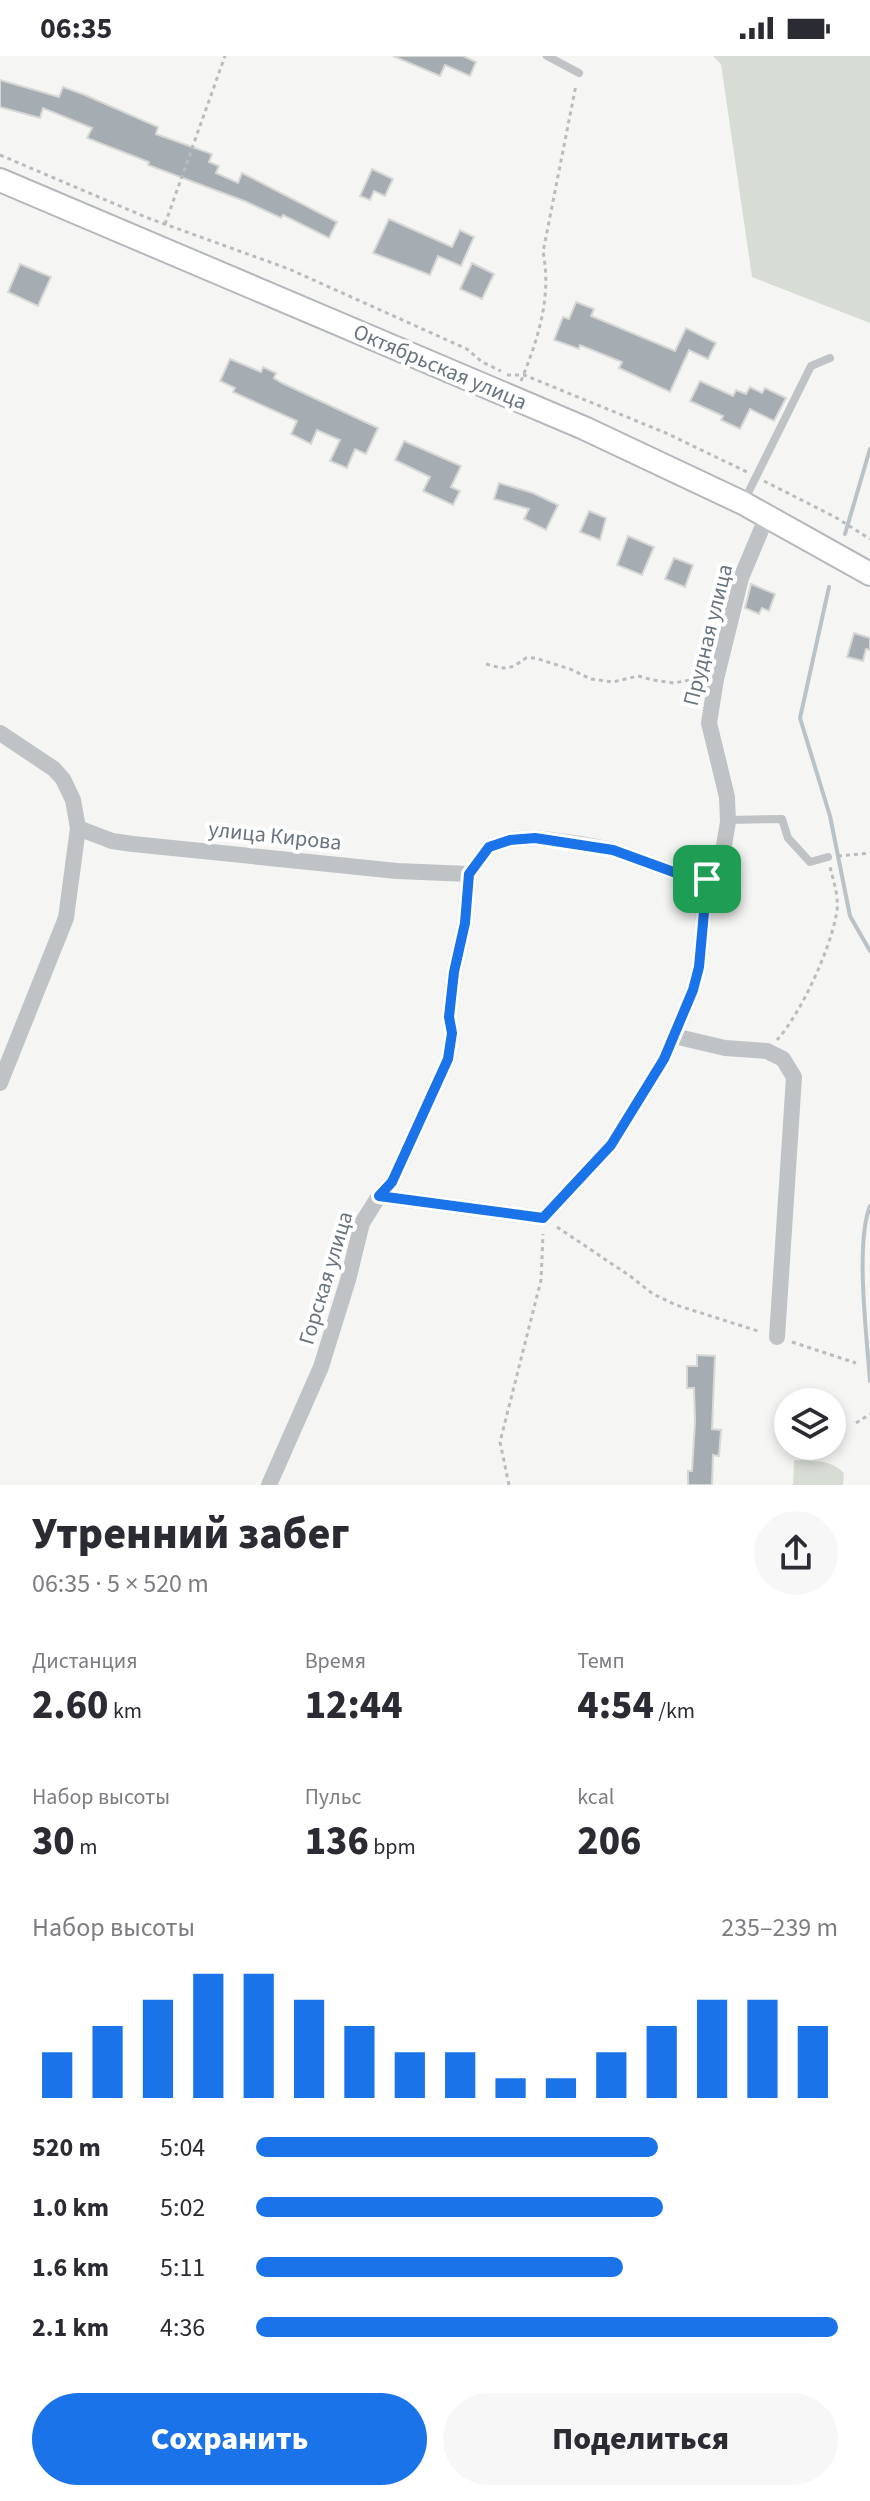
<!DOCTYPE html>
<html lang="ru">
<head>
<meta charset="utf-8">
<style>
	body { margin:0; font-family:"Source Sans 3",sans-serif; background:#f7f7f7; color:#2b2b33; height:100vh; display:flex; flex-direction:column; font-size:30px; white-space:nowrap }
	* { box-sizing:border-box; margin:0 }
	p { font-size:26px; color:#7c7c81 }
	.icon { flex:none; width:44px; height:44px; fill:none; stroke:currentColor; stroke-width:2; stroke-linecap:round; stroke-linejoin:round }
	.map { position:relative; height:1429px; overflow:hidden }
	.side { display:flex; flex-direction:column; background:#fff; flex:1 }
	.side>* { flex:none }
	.tools { position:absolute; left:774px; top:1332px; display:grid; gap:16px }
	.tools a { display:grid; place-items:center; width:72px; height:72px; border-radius:50%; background:#fff; box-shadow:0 4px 12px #0003; font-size:40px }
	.pin { position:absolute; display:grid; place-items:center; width:68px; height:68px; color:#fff; margin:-34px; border-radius:16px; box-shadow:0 4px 12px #0006 }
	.round { display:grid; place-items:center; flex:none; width:84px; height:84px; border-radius:42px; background:#f7f7f7 }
	.overview { display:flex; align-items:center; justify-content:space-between; height:136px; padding:0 32px }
	h1 { font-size:44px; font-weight:800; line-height:60px }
	.figures { display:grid; grid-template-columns:repeat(3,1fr); gap:12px; height:136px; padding:8px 32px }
	.figures div { display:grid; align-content:center }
	.figures b { font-size:40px; font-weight:800 }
	.figures small { font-size:22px; font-weight:400 }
	.figures p { font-size:22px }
	.chart { height:224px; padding:16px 32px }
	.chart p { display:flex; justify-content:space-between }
	.chart svg { width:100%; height:144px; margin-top:8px; stroke:#1a73e8; stroke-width:6 }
	.cta { display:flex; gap:16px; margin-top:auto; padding:16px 32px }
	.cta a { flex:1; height:92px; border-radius:48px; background:#1a73e8; color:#fff; font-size:32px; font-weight:800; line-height:92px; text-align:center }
	.cta a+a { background:#f7f7f7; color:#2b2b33 }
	ul { padding:0 32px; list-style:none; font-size:26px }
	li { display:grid; grid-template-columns:128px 96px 1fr; align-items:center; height:60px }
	li i { height:20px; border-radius:10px; background:#1a73e8 }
	.status { display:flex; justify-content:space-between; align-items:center; height:56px; padding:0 40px; background:#fff; direction:ltr }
	.status svg { height:22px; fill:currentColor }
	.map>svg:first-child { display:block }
	.green { fill:#d7dcd4 }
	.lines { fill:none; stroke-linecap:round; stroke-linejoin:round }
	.stream { stroke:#b9c2c6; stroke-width:4 }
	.building { fill:#a6adb2; stroke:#d7d7d5; stroke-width:2 }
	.secondary-casing { stroke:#b4b8bc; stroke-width:26 }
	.path { stroke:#b9bcbe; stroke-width:3; stroke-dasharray:4 4; stroke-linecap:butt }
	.lane { stroke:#bfc3c6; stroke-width:8 }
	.street { stroke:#bfc3c6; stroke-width:16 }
	.secondary { stroke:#fff; stroke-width:22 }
	.route-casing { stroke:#fff; stroke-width:16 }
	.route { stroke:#1a73e8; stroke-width:10 }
	.labels { text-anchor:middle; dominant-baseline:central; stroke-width:8; stroke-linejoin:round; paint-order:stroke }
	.street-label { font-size:22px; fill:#687580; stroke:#fff }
</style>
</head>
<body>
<div class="status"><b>06:35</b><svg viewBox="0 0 49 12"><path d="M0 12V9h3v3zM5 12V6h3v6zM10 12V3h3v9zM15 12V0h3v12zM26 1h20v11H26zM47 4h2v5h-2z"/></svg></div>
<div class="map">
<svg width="870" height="1429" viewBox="0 0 870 1429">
	<rect width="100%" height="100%" fill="#f5f6f3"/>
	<g class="green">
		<polygon points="713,0 870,0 870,267 752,221 721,8"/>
		<path d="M794,1404C813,1405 830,1403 844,1417L843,1429H793Z"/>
	</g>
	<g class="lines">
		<g class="stream">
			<polyline points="845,478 870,393"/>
			<polyline points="829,531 800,662 830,760 850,860 870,895"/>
			<path d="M870,1150C855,1188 867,1282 870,1325"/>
		</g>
	</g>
	<g class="building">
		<polygon points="393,0 463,0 476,6 470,20 445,9 440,20"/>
		<polygon points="0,24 59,41 63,31 85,39 158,71 156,78 212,98 209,106 219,110 216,117 238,127 242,117 337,166 329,182 283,159 281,162 247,146 148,109 149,106 87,82 92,72 43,52 40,62 0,51"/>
		<polygon points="372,113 393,123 385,140 374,135 370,144 360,140"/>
		<polygon points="389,163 452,191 460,174 474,181 461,210 438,200 430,219 373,197"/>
		<polygon points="472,207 494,218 482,243 460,233"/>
		<polygon points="20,208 51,221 38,250 8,236"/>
		<polygon points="576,246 594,253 591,260 675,295 686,272 716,287 708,303 689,294 670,336 619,312 622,306 580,289 579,293 554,284 563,261 569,263"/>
		<polygon points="230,303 261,316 263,311 276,317 274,322 282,327 378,372 366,398 355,393 347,412 330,405 340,384 317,374 311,388 291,378 297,365 233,336 235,332 220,325"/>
		<polygon points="700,325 733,340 736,334 746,338 750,331 762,337 765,332 786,342 774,365 750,353 740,373 721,364 723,360 690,345"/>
		<polygon points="404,385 461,410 451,431 460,435 453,449 423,435 430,421 395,404"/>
		<polygon points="499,427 533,437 558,449 546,474 524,463 529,453 494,443"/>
		<polygon points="589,455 606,462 600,484 580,476"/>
		<polygon points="628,480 654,491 642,519 617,509"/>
		<polygon points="674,502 693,509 685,531 665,523"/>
		<polygon points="751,528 775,538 769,555 762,552 759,558 745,552"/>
		<polygon points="854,577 870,582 870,594 866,593 863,605 847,601"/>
		<polygon points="697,1299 715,1300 712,1373 721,1374 719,1400 713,1399 712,1429 688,1429 688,1415 692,1415 695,1366 694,1332 687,1332 687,1310 697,1310"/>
	</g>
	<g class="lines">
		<g class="secondary-casing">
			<polyline id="secondary" points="0,124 584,372 743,447 870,518"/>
		</g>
		<g class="path">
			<polyline points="0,99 148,162 289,213 467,293 482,306 501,315"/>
			<polyline points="165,168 225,0"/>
			<polyline points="507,319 524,319 666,377 747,416"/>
			<path d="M521,325C538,283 552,241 543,196L576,29"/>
			<polyline points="764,425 835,461 870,483"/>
			<path d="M486,608C507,614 509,614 526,602H535L570,613L591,623L613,626L638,620L653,624L674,627L700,622"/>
			<polyline points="838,800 870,797"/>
			<path d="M777,984C801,957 829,896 836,860C840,845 834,826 830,811"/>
			<polyline points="557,1171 630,1220 653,1238 676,1249 761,1276"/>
			<polyline points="792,1286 856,1307"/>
			<polyline points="856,1367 870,1358"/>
			<polyline points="509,1429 500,1386 541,1224 543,1178"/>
		</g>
		<g class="lane">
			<polyline points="547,0 579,17"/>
			<polyline points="743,447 811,310 830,302"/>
			<polyline points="728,764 782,763 788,782 810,806 828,801"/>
		</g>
		<g class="street">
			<polyline points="0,677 54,713 63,723 73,744 78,772 66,862 0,1027"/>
			<polyline points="78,772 112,785 133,788 397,815 469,818"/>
			<polyline points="674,980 725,992 767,995 783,1003 794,1021 777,1281"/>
			<polyline points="379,1140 543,1162 611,1089 664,1003 693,934 699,911 707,823 723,795 728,766 727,741 709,667 716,623 741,522 767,460"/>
			<polyline points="269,1429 321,1311 348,1224 362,1167 379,1140 392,1126 448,1003 452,977 449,961 454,916 465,867 469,818 489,791 510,784 535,782 581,788 613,794 679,818 707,823"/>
		</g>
		<use href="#secondary" class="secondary"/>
	</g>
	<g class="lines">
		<g class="route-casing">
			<polygon id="route" points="535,782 613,794 679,818 707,823 699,911 693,934 664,1003 611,1089 543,1162 379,1140 392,1126 448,1003 452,977 449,961 454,916 465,867 469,818 489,791 510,784"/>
		</g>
		<use href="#route" class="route"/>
	</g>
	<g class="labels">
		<g class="street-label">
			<text transform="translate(440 311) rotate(23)">Октябрьская улица</text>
			<text transform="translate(708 579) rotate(-76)">Прудная улица</text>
			<text transform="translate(275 780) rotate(6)">улица Кирова</text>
			<text transform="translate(326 1222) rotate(-73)">Горская улица</text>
		</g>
	</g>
</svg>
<div class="tools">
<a><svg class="icon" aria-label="layers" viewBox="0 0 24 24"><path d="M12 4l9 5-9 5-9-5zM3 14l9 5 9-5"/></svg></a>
</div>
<div class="pin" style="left:707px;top:823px;background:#1e9e55"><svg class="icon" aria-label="arrive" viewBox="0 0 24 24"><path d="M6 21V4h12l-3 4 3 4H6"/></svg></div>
</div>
<section class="side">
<div class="overview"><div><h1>Утренний забег</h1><p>06:35 · 5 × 520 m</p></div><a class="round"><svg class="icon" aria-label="share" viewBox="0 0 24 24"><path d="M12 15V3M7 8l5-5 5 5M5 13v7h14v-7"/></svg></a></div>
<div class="figures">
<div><p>Дистанция</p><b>2.60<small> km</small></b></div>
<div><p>Время</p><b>12:44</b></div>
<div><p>Темп</p><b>4:54<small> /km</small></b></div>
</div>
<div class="figures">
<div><p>Набор высоты</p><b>30<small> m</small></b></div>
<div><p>Пульс</p><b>136<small> bpm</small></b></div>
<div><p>kcal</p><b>206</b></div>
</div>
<div class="chart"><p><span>Набор высоты</span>235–239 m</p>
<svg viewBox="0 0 160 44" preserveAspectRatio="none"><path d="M5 44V30M15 44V22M25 44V14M35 44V6M45 44V6M55 44V14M65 44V22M75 44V30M85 44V30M95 44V38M105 44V38M115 44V30M125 44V22M135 44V14M145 44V14M155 44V22"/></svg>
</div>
<ul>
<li><b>520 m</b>5:04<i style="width:69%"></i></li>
<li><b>1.0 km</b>5:02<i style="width:70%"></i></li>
<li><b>1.6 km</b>5:11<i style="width:63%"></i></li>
<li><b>2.1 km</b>4:36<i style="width:100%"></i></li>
</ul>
<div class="cta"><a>Сохранить</a><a>Поделиться</a></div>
</section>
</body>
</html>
